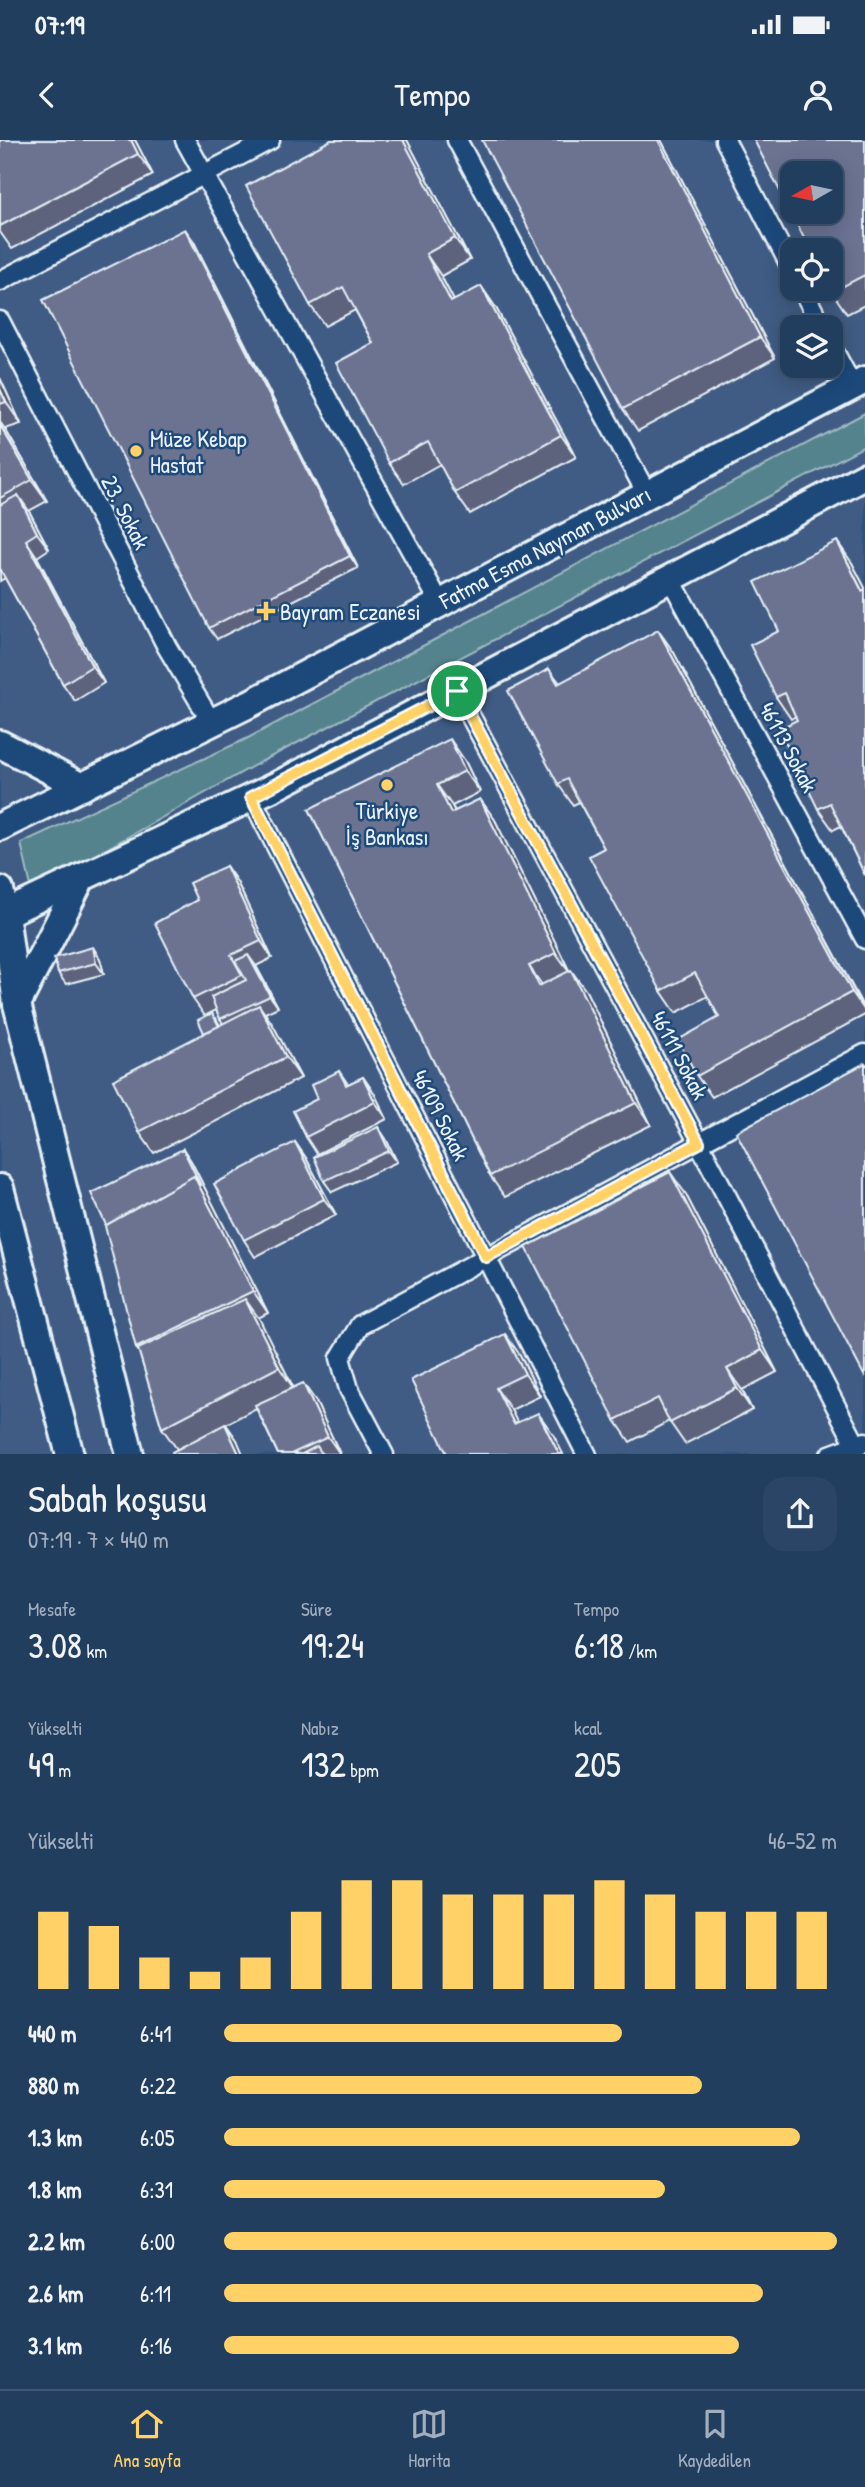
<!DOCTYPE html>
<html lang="tr">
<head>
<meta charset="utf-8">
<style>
	body { margin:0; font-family:"Patrick Hand",sans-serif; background:#2a4565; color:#f1f3f6; height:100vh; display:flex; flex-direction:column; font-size:26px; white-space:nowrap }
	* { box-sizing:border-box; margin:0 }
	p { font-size:23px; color:#a2aebd }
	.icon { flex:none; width:38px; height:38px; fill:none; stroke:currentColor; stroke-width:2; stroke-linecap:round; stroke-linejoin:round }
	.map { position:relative; height:1314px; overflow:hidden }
	.panel { display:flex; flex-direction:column; background:#223e5f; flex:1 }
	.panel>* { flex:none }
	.needle { width:46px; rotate:261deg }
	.controls { position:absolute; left:780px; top:21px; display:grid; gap:14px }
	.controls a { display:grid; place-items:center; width:63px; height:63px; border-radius:14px; background:#223e5f; box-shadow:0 4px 18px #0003,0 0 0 2px #3f5774; font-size:35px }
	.pin { position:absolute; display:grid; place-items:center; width:60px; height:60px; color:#fff; margin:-30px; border:4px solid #fff; border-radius:50%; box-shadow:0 2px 7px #0007 }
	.round { display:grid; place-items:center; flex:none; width:74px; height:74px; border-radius:21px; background:#2a4565 }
	.overview { display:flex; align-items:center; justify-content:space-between; height:119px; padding:0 28px }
	h1 { font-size:38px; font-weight:600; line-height:52px }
	.figures { display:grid; grid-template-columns:repeat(3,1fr); gap:10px; height:119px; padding:7px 28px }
	.figures div { display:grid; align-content:center }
	.figures b { font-size:35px; font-weight:600 }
	.figures small { font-size:19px; font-weight:400 }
	.figures p { font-size:19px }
	.chart { height:196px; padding:14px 28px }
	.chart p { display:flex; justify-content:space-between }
	.chart svg { width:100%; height:126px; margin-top:7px; stroke:#ffd166; stroke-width:6 }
	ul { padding:0 28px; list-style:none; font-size:23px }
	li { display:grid; grid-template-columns:112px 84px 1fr; align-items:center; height:52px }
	li i { height:18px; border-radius:9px; background:#ffd166 }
	.status { display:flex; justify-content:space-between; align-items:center; height:49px; padding:0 35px; background:#223e5f; direction:ltr }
	.status svg { height:19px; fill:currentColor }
	header { display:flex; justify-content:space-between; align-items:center; height:91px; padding:0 28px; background:#223e5f; font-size:32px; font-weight:600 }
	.menu { display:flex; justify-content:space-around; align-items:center; height:98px; border-top:2px solid #3f5774; background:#223e5f; font-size:19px; color:#a2aebd }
	.menu a { display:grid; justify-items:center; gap:4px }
	.menu .current { color:#ffd166 }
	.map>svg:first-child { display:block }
	.built { fill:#415c84; fill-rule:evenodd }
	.green { fill:#55838d; stroke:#9ebac2; stroke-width:2 }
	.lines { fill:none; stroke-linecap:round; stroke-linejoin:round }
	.street-casing { stroke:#e8f1f8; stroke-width:23 }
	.secondary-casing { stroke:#e8f1f8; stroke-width:32 }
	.street { stroke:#1f4a7a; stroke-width:18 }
	.secondary { stroke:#1f4a7a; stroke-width:26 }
	.wall { fill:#5d637d; stroke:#e8f1f8; stroke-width:2 }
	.shaded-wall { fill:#4c5066; stroke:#e8f1f8; stroke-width:2 }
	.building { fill:#6c7391; stroke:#e8f1f8; stroke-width:2; fill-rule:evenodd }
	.route-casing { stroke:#fff; stroke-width:14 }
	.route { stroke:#ffd166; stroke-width:9 }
	.poi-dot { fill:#ffd166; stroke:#1f4a7a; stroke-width:2.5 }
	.labels { text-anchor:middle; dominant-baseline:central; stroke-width:5; stroke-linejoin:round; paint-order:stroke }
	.poi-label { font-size:23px; fill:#e8f1f8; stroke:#1f4a7a; text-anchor:start }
	.street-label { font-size:23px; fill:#e8f1f8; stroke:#1f4a7a }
</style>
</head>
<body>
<div class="status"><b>07:19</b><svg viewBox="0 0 49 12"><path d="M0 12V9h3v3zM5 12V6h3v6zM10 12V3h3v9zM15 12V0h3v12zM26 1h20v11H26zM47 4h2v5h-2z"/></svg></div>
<header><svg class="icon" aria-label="back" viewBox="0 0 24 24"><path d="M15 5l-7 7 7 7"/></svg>Tempo<svg class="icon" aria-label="person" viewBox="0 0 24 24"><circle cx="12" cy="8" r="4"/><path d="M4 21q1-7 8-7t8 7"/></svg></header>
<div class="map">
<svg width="865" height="1315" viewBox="0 0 865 1315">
	<rect width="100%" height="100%" fill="#2e527f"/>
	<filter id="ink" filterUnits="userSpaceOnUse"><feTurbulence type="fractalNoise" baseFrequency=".0143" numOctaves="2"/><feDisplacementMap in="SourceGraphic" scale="14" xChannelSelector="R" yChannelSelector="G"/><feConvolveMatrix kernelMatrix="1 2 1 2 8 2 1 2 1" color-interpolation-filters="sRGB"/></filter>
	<g filter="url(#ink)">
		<path class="built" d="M0,0H865V1314L0,1315ZM793,33H831V72H793ZM793,110H831V149H793ZM793,187H831V226H793Z"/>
		<polygon class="green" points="865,273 865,306 255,625 32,751 21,703 246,599"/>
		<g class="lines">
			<g class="street-casing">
				<g id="street">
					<polyline points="185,0 440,463"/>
					<polyline points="457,0 647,354"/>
					<polyline points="725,0 793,131"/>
					<polyline points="0,141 270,0"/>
					<polyline points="802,149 822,187"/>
					<polyline points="0,181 167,507 212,583"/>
					<polyline points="831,206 853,247"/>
					<polyline points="670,438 865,799"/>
					<polyline points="457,551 699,1003 856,1305"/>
					<polyline points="251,657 587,1315"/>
					<polyline points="384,1315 349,1249 340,1218 360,1185 865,914"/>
					<polyline points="830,1315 865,1302"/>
				</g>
			</g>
			<g class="secondary-casing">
				<g id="secondary">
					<polyline points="0,604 82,647"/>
					<polyline points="0,687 249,564 865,240"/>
					<polyline points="0,750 5,773 17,864 130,1315"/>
					<polyline points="0,776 278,645 865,336"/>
					<polyline points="17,864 82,737"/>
					<polyline points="0,1048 70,1315"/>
				</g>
			</g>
			<use href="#street" class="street"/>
			<use href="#secondary" class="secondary"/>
		</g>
		<g class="wall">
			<polygon points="0,0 135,0 153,35 12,109 0,92"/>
			<polygon points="331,0 407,0 470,120 441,136 454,161 481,146 496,168 576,317 470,374 455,353 440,324 404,344 389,323 373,203 355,170 325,186 310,165"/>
			<polygon points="661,0 775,218 638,291 623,269"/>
			<polygon points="865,0 865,165 847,174 832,152"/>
			<polygon points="193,100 358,428 217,499 209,488"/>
			<polygon points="0,238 21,284 5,289 47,361 29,371 49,409 37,417 104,543 75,561 63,544 5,438 0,441"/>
			<polygon points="852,423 865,448 865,735 841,686 833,690 818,669 797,580 796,576 791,579 776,557 779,491"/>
			<polygon points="673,511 865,870 865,875 712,957 697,936 719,877 708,856 676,873 661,851 604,708 579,662 573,665 558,644 549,529 560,543"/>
			<polygon points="465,621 480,652 452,666 455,671 480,659 495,680 569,831 586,851 651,985 505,1057 490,1036 309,669"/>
			<polygon points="226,726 237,742 272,818 256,826 278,867 265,873 274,887 301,938 154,1013 139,992 204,893 216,878 220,886 223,884 216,870 205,876 193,859 197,760"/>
			<polygon points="100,819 104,834 66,844 58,833"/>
			<polygon points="339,931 348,944 363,937 374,953 387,979 317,1014 306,997 317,959"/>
			<polygon points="378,987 386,999 397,1022 332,1052 324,1041"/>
			<polygon points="295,1002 306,1018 336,1075 255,1117 244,1100"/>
			<polygon points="183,1009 191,1021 268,1173 258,1178 293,1247 315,1260 340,1314 278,1314 256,1268 226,1284 237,1300 177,1309 162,1288 139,1212 136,1208"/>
			<polygon points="685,1053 777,1232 742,1250 752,1270 685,1304 669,1281 630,1302 615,1280"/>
			<polygon points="520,1215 540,1256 511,1270 517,1283 553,1294 447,1314"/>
		</g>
		<g class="shaded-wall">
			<polygon points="131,0 135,0 153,35 138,14"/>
			<polygon points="403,0 407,0 470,120 455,98"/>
			<polygon points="658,0 661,0 775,218 760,197"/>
			<polygon points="185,89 193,100 358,428 350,416"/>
			<polygon points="426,114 441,136 466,184 451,162"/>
			<polygon points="481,146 496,168 576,317 561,295"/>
			<polygon points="0,238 21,284 6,262 0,249"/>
			<polygon points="0,282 5,289 47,361 32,340 0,285"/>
			<polygon points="18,355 29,371 49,409 37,393"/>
			<polygon points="26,400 37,417 104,543 92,526"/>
			<polygon points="837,401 852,423 865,448 865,456"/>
			<polygon points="658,490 673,511 865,871 852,852"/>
			<polygon points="450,599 465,621 480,652 465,631"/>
			<polygon points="437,645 452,666 466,694 451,673"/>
			<polygon points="480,659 495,680 571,834 556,813"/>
			<polygon points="226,726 237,742 272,818 261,801"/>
			<polygon points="93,807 100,819 104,834 96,823"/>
			<polygon points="248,815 256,826 278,867 270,856"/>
			<polygon points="529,826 544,848 539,846"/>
			<polygon points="571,830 586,851 651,985 636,963"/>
			<polygon points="259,865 274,887 301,938 286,917"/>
			<polygon points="363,937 374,953 387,979 375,962"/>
			<polygon points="378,987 386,999 397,1022 389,1011"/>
			<polygon points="295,1002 306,1018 336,1075 324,1059"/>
			<polygon points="183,1009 191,1021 268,1173 253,1151 194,1036"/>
			<polygon points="670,1032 685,1053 777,1232 762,1210"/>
			<polygon points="245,1159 260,1180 294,1249 279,1227"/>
			<polygon points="505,1194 520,1215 540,1256 525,1234"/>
			<polygon points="727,1229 742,1250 752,1270 737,1248"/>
			<polygon points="303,1243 315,1260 340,1314 328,1297"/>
			<polygon points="496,1248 511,1270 529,1306 514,1284"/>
			<polygon points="538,1273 553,1294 563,1314 559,1314"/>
			<polygon points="225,1284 237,1300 243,1314 239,1314"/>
		</g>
		<g class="building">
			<polygon points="0,0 131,0 138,14 0,86"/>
			<polygon points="331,0 403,0 455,98 426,114 451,162 481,146 561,295 455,353 428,302 389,323 336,223 373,203 343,147 310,165 246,46"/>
			<polygon points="482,0 658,0 760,197 623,269"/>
			<path d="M754,0H865V135L832,152L830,149H831V110H810ZM793,33H831V72H793Z"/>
			<polygon points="185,89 350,416 209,488 43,160"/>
			<polygon points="0,249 6,262 0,264"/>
			<polygon points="0,285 32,340 0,358"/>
			<polygon points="18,355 37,393 26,400 92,526 63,544 0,429 0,365"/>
			<polygon points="837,401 862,451 865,449 865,735 830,663 818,669 779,589 797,580 785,553 776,557 750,505 779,491 755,442"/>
			<polygon points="658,490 852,852 697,936 678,900 719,877 695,833 661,851 589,716 604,708 567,639 558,644 508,551 549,529 558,544"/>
			<polygon points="450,599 465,631 437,645 451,673 480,659 556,813 529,826 539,846 571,830 636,963 490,1036 309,669"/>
			<polygon points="226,726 261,801 231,815 242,835 193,859 155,783 197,760 189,743"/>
			<polygon points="93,807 96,823 58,833 54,818"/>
			<polygon points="248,815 270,856 220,879 211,857 246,840 235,821"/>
			<polygon points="259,865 286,917 139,992 113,940"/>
			<polygon points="212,873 219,886 204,893 198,880"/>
			<polygon points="865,923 865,1237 736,992"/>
			<polygon points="339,931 346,945 363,937 375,962 306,997 293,971 317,959 311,945"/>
			<polygon points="378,987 389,1011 324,1041 314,1017"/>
			<polygon points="295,1002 324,1059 244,1100 214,1044"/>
			<polygon points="183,1009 201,1046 194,1036 106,1085 91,1053"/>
			<polygon points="670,1032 762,1210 727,1229 737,1248 670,1283 658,1258 615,1280 526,1107"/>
			<polygon points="194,1036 253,1151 136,1208 105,1086"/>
			<polygon points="245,1159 279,1227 162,1288 138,1209"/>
			<polygon points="505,1194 525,1234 496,1248 514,1284 538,1273 559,1314 447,1314 411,1240"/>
			<polygon points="303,1243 328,1297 291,1314 278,1314 255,1265"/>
			<polygon points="225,1284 239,1314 173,1314 172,1312"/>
			<polygon points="317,1306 322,1314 302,1314"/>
		</g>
	</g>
	<g class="lines" filter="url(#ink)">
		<g class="route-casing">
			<polygon id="route" points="457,551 699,1003 486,1117 251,657"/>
		</g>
		<use href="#route" class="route"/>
	</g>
	<g class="poi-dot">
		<circle cx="136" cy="311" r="7"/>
		<path d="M262.5 460.5h7v7h7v7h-7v7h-7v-7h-7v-7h7z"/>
		<circle cx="387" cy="645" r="7"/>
	</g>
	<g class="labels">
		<g class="poi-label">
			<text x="150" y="298">Müze Kebap<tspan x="150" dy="26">Hastat</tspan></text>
			<text x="280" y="471">Bayram Eczanesi</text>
			<text x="387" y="670" text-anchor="middle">Türkiye<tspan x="387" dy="26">İş Bankası</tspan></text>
		</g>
		<g class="street-label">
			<text transform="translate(126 372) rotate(63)">23. Sokak</text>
			<text transform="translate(545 407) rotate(-28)">Fatma Esma Nayman Bulvarı</text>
			<text transform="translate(789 607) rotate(62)">46113 Sokak</text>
			<text transform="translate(680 915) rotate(62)">46111 Sokak</text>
			<text transform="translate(441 975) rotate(63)">46109 Sokak</text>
		</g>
	</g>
</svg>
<div class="controls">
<a><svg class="needle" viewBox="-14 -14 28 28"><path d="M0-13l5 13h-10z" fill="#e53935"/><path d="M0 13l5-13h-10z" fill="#a2aebd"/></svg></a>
<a><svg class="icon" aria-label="locate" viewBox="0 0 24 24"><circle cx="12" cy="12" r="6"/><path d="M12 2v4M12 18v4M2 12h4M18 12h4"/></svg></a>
<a><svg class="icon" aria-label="layers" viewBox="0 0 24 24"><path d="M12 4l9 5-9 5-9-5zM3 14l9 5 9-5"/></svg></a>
</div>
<div class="pin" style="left:457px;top:551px;background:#1e9e55"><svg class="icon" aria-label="arrive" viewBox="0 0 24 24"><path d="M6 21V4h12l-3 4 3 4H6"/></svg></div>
</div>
<section class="panel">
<div class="overview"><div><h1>Sabah koşusu</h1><p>07:19 · 7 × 440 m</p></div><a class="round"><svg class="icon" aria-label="share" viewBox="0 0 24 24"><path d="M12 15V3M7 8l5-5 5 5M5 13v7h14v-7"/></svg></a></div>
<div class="figures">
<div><p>Mesafe</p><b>3.08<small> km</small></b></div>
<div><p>Süre</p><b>19:24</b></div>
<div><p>Tempo</p><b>6:18<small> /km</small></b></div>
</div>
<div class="figures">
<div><p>Yükselti</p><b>49<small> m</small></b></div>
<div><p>Nabız</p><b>132<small> bpm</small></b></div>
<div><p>kcal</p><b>205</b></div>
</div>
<div class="chart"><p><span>Yükselti</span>46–52 m</p>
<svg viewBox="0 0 160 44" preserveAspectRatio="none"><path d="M5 44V17M15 44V22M25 44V33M35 44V38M45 44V33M55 44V17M65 44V6M75 44V6M85 44V11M95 44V11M105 44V11M115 44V6M125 44V11M135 44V17M145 44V17M155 44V17"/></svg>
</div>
<ul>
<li><b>440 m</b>6:41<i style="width:65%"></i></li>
<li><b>880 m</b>6:22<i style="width:78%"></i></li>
<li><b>1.3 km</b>6:05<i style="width:94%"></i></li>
<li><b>1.8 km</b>6:31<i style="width:72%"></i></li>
<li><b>2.2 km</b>6:00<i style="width:100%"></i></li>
<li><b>2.6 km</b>6:11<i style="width:88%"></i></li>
<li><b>3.1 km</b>6:16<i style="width:84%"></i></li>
</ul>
</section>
<nav class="menu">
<a class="current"><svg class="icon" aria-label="home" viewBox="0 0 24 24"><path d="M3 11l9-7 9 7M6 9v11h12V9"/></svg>Ana sayfa</a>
<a><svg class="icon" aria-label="map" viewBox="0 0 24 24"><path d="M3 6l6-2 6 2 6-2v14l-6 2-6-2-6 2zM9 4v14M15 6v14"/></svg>Harita</a>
<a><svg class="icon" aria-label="saved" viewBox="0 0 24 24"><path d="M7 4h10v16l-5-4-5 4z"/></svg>Kaydedilen</a>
</nav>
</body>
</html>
